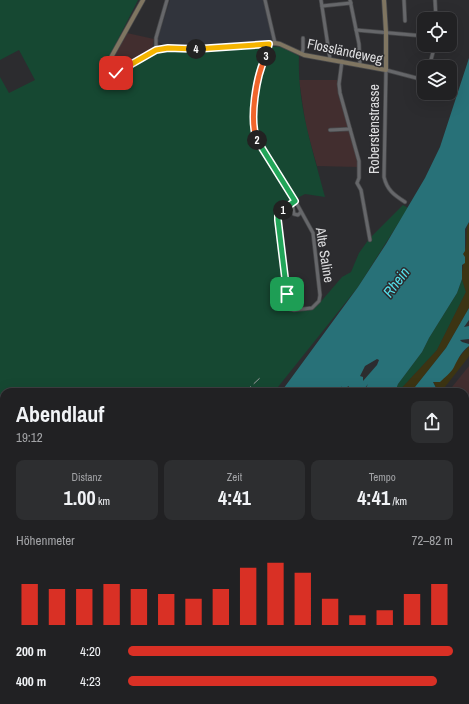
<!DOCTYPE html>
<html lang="de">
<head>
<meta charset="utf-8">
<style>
	body { margin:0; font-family:"Archivo Narrow",sans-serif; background:#2d2e30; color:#f1f3f6; height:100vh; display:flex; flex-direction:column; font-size:15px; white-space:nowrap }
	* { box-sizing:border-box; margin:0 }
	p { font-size:13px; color:#a2a3a6 }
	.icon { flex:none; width:22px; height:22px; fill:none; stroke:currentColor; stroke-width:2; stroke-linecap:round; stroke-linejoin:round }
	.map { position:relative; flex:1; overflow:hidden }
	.panel { position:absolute; left:0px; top:388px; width:469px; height:316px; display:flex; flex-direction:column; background:#212123; border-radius:12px 12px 0 0; box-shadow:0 4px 16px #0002,0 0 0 1px #3e3e41 }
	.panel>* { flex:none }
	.buttons { position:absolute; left:417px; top:12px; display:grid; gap:8px }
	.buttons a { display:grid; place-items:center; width:40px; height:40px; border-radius:8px; background:#212123; box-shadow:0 4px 16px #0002,0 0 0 1px #3e3e41; font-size:20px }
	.pin { position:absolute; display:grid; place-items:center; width:34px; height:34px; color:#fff; margin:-17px; border-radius:8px; box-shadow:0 2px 6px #0006 }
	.km { position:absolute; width:20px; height:20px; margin:-10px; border-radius:50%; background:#222; color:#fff; font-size:11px; line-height:20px; text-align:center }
	.round { display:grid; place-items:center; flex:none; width:42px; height:42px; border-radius:8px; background:#2d2e30 }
	.overview { display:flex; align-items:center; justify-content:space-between; height:68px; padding:0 16px }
	h1 { font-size:22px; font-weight:700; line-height:30px }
	.stats { display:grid; grid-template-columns:repeat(3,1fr); gap:6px; height:68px; padding:4px 16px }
	.stats div { display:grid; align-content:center; border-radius:8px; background:#2d2e30; text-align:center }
	.stats b { font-size:20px; font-weight:700 }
	.stats small { font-size:11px; font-weight:400 }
	.stats p { font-size:11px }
	.chart { height:112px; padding:8px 16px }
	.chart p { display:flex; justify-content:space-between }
	.chart svg { width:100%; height:72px; margin-top:4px; stroke:#d93025; stroke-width:6 }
	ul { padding:0 16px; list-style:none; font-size:13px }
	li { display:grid; grid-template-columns:64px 48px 1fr; align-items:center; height:30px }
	li i { height:10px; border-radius:5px; background:#d93025 }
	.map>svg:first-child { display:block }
	.industrial { fill:#422e2f }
	.built { fill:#31343c }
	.green { fill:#164832 }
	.sand { fill:#3c3413 }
	.water { fill:#287178; fill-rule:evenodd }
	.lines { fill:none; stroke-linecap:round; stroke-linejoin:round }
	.street-casing { stroke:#48494b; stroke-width:4.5 }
	.secondary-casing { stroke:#48494b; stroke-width:5.5 }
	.street { stroke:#66676a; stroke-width:3 }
	.secondary { stroke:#7f7561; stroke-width:4 }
	.rail { stroke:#9c9c9e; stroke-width:1; stroke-dasharray:8 4; stroke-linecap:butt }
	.split-1-casing { stroke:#fff; stroke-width:8 }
	.split-2-casing { stroke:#fff; stroke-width:8 }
	.split-3-casing { stroke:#fff; stroke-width:8 }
	.split-4-casing { stroke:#fff; stroke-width:8 }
	.split-5-casing { stroke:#fff; stroke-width:8 }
	.split-1 { stroke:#22a559; stroke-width:5 }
	.split-2 { stroke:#22a559; stroke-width:5 }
	.split-3 { stroke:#f0652b; stroke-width:5 }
	.split-4 { stroke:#f5b400; stroke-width:5 }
	.split-5 { stroke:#f5b400; stroke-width:5 }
	.labels { text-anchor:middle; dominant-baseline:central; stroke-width:3; stroke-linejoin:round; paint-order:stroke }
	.street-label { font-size:14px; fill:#dddddf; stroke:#2c2c2f }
	.water-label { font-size:15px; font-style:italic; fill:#54dfeb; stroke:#2c2c2f }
</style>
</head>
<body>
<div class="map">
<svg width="469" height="704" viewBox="0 0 469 704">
	<rect width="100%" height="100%" fill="#2c2c2f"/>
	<g class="industrial">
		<polygon points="127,33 154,39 152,50 109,73 107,70"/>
		<polygon points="299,80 338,80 339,97 353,139 358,167 317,166 306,127"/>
		<polygon points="469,366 469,704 388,704 387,700 465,700 465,392 448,392"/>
	</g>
	<polygon class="built" points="170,0 264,0 273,38 271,41 213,46 165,46 157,41"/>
	<g class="green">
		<path d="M0,0H138L100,75L106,79L130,68L157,52L165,50H202L262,46L282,47L299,56C297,105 313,150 325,197L305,194L290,202L274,218L288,311L311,310L318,305L342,277L351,272L359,253L369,239L403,205L408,208L358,287L274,392H4V594L0,596V77L9,93L35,80L19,50L0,60Z"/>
		<polygon points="462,279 466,292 437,350 398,392 395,392 398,384 422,352 429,338 457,293"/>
		<polygon points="4,648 4,700 99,700 80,704 0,704 0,650"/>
		<polygon points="187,700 241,700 243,704 190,704"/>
	</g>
	<g class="sand">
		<path d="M469,222V308L446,348L415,387L409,392H398L437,350L466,292L461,276L463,267V254C469,246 464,232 469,222Z"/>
		<polygon points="469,346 469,356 467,359 441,392 433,392 436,388 433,381 453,368 455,362"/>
	</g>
	<g class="water">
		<path d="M469,58V222L465,229V251L463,254L465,257V263L462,265V279L457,293L429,338L422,352L398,384L395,392H364L368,384L362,392H348L349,386L347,387L345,392H341L342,386L339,392H281L358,287L386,244L425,178L440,147ZM377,359L379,360L377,365L363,381V377L360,376L365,366Z"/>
		<path d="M469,308V320L464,327L469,326V339L460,340L462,342L469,344V346C461,352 458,359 454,367C451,373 444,378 440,382H433L436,388L433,392H420L421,390L416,392H409L415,387L446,348Z"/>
		<polygon points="241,700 380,700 381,704 243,704"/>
	</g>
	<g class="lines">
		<g class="street-casing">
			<g id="street">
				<polyline points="265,0 275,43"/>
				<polyline points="321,0 330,59"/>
				<polyline points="350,0 359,44 360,65"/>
				<polyline points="404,0 405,21"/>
				<polyline points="435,0 436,19"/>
				<polyline points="322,6 351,3"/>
				<polyline points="356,30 424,36"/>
				<polyline points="269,44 259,72 253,128 257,140 261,148 292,195 313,233 320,295 319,301 312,308 294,310 290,309 289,305 278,214 295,201"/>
				<polyline points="156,50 156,38 167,0"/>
				<polyline points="302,54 303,49 303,38"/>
				<polyline points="342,61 339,84 340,93 359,161 359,178 357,183 361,190 370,240"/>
				<polyline points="429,67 435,45"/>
				<polyline points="450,88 453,89"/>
				<polyline points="330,130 350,129"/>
				<path d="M405,202C394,195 387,190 384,177L386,70L424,80"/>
				<polyline points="292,203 294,214 298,215 301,212"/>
			</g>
		</g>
		<g class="secondary-casing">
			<polyline id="secondary" points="143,0 104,70 104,73 106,76 112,75 156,50 162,49 210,48 275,43 280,44 304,55 386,70 386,32 384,0"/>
		</g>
		<use href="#street" class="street"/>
		<use href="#secondary" class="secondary"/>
		<g class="rail">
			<polyline points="245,392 262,376"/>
			<polyline points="465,434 469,429"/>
			<polyline points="465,450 469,445"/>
			<polyline points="465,473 469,470"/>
			<polyline points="0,483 4,482"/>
		</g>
	</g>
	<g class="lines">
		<g class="split-1-casing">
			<polyline id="split-1" points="283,210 278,214 278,220 287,294"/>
		</g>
		<g class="split-2-casing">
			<polyline id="split-2" points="257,140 295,201 283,210"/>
		</g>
		<g class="split-3-casing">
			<path id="split-3" d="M257,140C249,120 256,76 266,56"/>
		</g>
		<g class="split-4-casing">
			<polyline id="split-4" points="196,49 269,44 266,56"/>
		</g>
		<g class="split-5-casing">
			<polyline id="split-5" points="116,73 156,50 168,48 196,49"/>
		</g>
		<use href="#split-1" class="split-1"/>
		<use href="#split-2" class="split-2"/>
		<use href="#split-3" class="split-3"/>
		<use href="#split-4" class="split-4"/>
		<use href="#split-5" class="split-5"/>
	</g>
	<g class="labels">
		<g class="street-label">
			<text transform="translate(345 51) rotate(12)">Flossländeweg</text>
			<text transform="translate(374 129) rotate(-90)">Roberstenstrasse</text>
			<text transform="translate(325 255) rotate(81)">Alte Saline</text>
		</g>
		<g class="water-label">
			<text transform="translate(396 282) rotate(-53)">Rhein</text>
		</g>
	</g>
</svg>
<div class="buttons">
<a><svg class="icon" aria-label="locate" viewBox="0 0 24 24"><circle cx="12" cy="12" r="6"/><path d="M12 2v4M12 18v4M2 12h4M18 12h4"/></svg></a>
<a><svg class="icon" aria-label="layers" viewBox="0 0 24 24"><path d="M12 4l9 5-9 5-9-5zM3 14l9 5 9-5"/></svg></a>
</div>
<div class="pin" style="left:287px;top:294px;background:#1e9e55"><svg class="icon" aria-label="arrive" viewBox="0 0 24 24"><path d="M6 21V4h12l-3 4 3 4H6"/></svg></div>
<div class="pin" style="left:116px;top:73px;background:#d93025"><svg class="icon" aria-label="check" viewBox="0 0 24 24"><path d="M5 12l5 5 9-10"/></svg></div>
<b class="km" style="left:283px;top:210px">1</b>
<b class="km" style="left:257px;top:140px">2</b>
<b class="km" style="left:266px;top:56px">3</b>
<b class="km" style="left:196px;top:49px">4</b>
<section class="panel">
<div class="overview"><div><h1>Abendlauf</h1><p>19:12</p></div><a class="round"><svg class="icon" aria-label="share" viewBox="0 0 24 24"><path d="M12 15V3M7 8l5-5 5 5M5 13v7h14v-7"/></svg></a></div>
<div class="stats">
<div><p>Distanz</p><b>1.00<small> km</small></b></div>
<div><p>Zeit</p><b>4:41</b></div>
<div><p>Tempo</p><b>4:41<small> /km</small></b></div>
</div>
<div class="chart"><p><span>Höhenmeter</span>72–82 m</p>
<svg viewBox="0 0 160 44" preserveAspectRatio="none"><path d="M5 44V19M15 44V22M25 44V22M35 44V19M45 44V22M55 44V25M65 44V28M75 44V22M85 44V9M95 44V6M105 44V12M115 44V28M125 44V38M135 44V35M145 44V25M155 44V19"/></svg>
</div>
<ul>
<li><b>200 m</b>4:20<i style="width:100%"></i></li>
<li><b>400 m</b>4:23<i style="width:95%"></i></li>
</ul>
</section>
</div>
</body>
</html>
